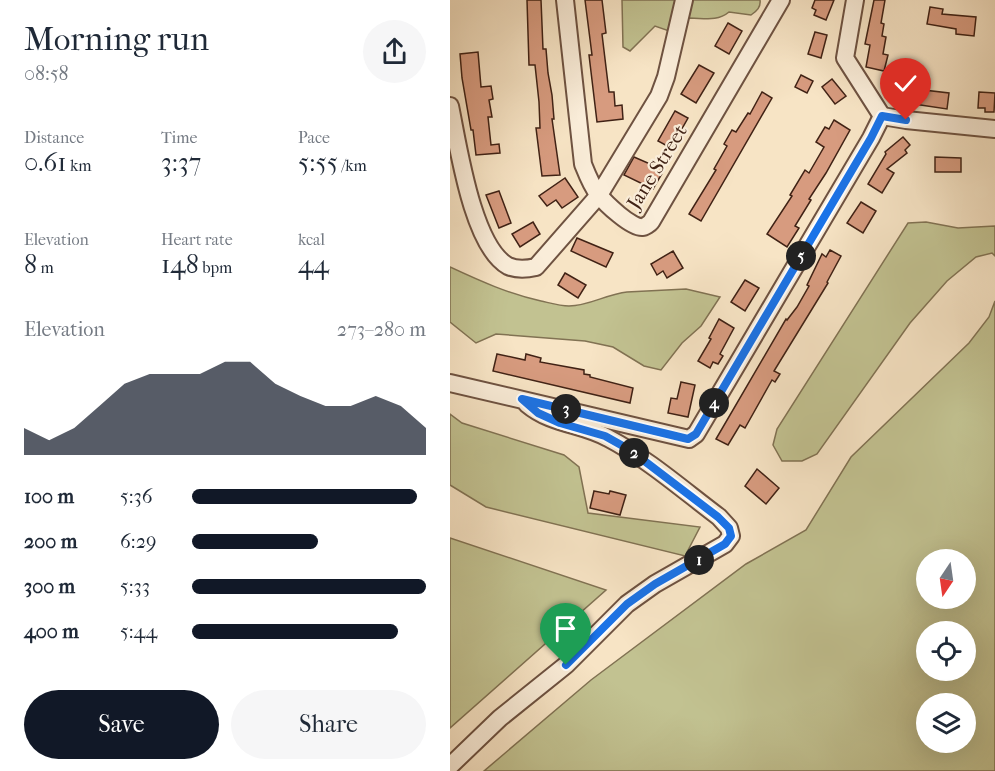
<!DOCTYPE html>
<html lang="en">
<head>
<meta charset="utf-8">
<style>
	body { margin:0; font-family:"IM FELL French Canon",serif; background:#f6f6f7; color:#1f2937; height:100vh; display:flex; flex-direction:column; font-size:22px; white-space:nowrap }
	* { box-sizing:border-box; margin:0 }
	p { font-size:20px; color:#747a83 }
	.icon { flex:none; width:33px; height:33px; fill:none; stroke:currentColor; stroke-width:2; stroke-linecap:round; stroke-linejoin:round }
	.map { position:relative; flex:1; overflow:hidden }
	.panel { display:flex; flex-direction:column; background:#fff; width:450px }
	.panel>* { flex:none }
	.needle { width:39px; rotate:193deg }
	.fabs { position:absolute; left:466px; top:549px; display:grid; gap:12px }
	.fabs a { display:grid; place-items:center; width:60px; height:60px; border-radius:50%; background:#fff; box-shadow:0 6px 24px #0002; font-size:30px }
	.pin { position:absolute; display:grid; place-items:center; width:51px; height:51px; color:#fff; margin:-62px -26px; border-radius:50% 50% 50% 0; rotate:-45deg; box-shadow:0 0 6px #0007 }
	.pin .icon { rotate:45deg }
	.km { position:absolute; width:30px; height:30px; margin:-15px; border-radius:50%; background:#222; color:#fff; font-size:16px; line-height:30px; text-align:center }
	.round { display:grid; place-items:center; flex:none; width:63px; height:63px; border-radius:32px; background:#f6f6f7 }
	.headline { display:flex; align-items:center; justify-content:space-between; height:102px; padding:0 24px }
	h1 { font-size:33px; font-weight:600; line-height:45px }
	.figures { display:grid; grid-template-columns:repeat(3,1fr); gap:9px; height:102px; padding:6px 24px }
	.figures div { display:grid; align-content:center }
	.figures b { font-size:26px; font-weight:600 }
	.figures small { font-size:16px; font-weight:400 }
	.figures p { font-size:16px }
	.chart { height:168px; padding:12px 24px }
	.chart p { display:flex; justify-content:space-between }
	.chart svg { width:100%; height:108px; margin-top:6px; fill:#111827; opacity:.7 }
	.button { display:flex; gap:12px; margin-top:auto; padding:12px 24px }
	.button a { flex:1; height:69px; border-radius:36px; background:#111827; color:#fff; font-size:24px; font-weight:600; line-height:69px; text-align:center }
	.button a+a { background:#f6f6f7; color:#1f2937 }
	ul { padding:0 24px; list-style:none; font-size:20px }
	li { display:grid; grid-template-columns:96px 72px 1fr; align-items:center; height:45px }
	li i { height:15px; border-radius:8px; background:#111827 }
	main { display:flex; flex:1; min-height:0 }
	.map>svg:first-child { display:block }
	.green { fill:#c2c291; stroke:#817253; stroke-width:1.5; fill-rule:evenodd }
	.building { fill:#d79b7f; stroke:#402215; stroke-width:1.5 }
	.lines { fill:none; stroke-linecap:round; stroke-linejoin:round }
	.minor-casing { stroke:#6e5241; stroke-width:20 }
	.minor { stroke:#faedd9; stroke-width:16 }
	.route-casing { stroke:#fff; stroke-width:12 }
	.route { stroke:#1a73e8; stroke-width:8 }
	.labels { text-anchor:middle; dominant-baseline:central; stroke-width:4.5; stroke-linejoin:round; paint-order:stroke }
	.street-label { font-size:20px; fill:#402215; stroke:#faedd9 }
</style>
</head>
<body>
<main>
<section class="panel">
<div class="headline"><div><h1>Morning run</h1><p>08:58</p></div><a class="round"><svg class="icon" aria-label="share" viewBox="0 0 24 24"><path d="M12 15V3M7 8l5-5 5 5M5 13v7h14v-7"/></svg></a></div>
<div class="figures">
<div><p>Distance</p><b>0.61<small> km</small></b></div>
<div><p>Time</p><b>3:37</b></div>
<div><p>Pace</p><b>5:55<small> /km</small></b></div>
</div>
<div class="figures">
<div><p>Elevation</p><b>8<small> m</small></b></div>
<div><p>Heart rate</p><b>148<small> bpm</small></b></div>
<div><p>kcal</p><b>44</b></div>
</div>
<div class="chart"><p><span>Elevation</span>273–280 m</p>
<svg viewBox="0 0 160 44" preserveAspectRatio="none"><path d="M0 44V33L10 38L20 33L30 24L40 15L50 11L60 11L70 11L80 6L90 6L100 15L110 20L120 24L130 24L140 20L150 24L160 33V44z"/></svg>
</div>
<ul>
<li><b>100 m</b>5:36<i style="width:96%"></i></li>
<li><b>200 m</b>6:29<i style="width:54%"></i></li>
<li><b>300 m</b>5:33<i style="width:100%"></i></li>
<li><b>400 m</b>5:44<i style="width:88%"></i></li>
</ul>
<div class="button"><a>Save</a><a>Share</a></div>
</section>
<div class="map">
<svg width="545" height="771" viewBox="0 0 545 771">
	<rect width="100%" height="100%" fill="#f7e4c5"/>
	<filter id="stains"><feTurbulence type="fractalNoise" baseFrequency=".00333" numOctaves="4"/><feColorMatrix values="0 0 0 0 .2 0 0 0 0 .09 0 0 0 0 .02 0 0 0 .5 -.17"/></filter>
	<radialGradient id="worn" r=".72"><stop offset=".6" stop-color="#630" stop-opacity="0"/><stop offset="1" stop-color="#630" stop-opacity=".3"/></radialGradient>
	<g class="green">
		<path d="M172,0H310C311,7 307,11 301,15L279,12C267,22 254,18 239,18L231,27L222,32L205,26L180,51L173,47Z"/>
		<polygon points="476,222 508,228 545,226 545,256 542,253 526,257 497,281 460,323 367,454 352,461 332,461 323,445 327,429 458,223"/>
		<path d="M0,267C30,281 59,294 91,301C100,303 110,306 119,306C139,306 157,294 177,292L236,289L270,297L251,326L232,343L211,370L194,366L163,347L135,341L46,334L26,343L0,322Z"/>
		<path d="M545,301V771H34L141,680L296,564L356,530L401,457L519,343L539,317ZM477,560H516V598H477ZM477,632H516V670H477ZM477,704H516V742H477Z"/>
		<polygon points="0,414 12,423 114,455 129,467 138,513 250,527 235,556 36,507 0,485"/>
		<polygon points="0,538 156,590 0,728"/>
	</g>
	<g class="building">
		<polygon points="77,0 91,0 93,49 96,49 98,73 102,95 104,119 102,119 110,175 92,176 86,128 90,128 89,102 85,65 79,65"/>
		<polygon points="135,0 152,0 156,33 152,34 159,92 164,92 165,106 172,105 173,119 147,122 139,55 142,55"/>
		<polygon points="365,0 384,0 376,20 364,15 366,10 362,8"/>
		<polygon points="424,0 435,0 431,23 434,24 432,36 436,37 433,54 438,55 434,71 416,67 420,45 415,44"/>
		<polygon points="480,7 493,9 492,14 526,17 524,36 506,34 506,29 477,24"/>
		<polygon points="278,23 292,31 279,54 265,46"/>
		<polygon points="365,32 377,35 371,58 358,54"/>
		<polygon points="28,52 31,87 41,86 43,99 39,100 42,117 38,117 41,145 49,144 50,153 26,155 23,130 21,130 12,78 10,54"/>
		<polygon points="249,65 264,73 246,103 231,94"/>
		<polygon points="446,69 458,70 457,88 499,93 497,109 444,101"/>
		<polygon points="351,75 363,81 357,93 345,87"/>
		<polygon points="382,79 396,96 385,104 372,87"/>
		<polygon points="312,92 322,98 251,221 239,214 266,170 264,169 277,146 274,144 282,130 286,132 298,113 300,114"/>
		<polygon points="529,92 545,93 544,112 535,112 535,108 528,108"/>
		<polygon points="225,111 238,118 221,148 208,141"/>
		<polygon points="384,120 400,130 376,173 359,199 361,200 345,226 349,228 337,247 317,234 342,196 340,195 355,170 359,173 374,147 366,142 375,127 379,129"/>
		<polygon points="453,137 460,145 455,150 457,153 437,169 444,173 432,193 418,184 436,154 435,152"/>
		<polygon points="184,157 214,170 203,189 174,175"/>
		<polygon points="485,157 511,158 511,172 485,172"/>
		<polygon points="115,178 128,197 112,208 106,200 97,206 89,196"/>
		<polygon points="49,191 61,223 49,228 36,195"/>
		<polygon points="411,202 426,211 413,233 397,223"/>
		<polygon points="83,222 90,234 70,247 62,234"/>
		<polygon points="127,238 163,253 156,267 121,251"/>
		<polygon points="380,250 391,256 377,282 378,283 324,371 330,374 325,382 322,380 295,428 290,425 278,445 266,439 336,319 337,320 347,307 359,286 357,285 372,254 376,257"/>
		<polygon points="223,251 233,268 217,278 213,271 207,275 201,264"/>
		<polygon points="115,273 136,285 128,298 108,285"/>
		<polygon points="295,280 309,288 295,311 281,302"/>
		<polygon points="269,319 284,328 270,354 273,356 268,364 263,362 260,368 248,361 261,339 259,338"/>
		<polygon points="47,354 75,360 76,354 91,358 90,362 134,370 134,374 140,375 140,377 183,388 180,403 43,371"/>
		<polygon points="231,382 245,385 238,417 218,413 221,398 227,399"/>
		<polygon points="307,469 329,488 316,504 295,486"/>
		<polygon points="144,491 159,494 160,491 176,495 170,515 140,508"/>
	</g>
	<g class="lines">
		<g class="minor-casing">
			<g id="minor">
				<path d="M115,0L133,164C137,174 141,185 148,194C155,203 182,229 193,227C194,227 201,223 201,222L331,0"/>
				<polyline points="405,0 395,58 432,116"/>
				<path d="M0,106C8,144 22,246 58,266C67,270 77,269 86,267L149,195L209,96L216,77L234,0"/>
				<polyline points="432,116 456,120 545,129"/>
				<polyline points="0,383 239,439 246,434 421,138 432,116"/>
				<path d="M0,766L50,718L116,665L177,604L205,584L275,544L281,536L279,528L269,517C233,490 198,459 158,438C131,423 102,425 77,404"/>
			</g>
		</g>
		<use href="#minor" class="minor"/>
	</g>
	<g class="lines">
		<g class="route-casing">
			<polyline id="route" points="116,665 177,604 205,584 275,544 281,536 279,528 268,517 180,450 155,436 110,423 88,413 72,399 238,439 246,434 421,138 432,116 456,120"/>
		</g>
		<use href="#route" class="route"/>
	</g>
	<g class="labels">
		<g class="street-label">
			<text transform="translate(207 167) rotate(-58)">Jane Street</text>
		</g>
	</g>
	<rect width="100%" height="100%" filter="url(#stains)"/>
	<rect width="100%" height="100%" fill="url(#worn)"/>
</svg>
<div class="fabs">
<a><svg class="needle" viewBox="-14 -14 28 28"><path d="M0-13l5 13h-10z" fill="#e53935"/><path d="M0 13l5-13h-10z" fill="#747a83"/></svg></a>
<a><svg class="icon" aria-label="locate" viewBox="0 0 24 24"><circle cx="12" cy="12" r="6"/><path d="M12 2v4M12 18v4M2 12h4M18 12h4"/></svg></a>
<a><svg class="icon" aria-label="layers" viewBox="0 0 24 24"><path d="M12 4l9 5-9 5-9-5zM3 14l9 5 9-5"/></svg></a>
</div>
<div class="pin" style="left:116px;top:665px;background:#1e9e55"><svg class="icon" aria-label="arrive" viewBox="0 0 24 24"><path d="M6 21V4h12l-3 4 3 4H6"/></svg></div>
<div class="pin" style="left:456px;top:120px;background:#d93025"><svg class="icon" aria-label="check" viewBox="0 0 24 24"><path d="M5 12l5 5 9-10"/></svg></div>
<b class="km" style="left:249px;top:560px">1</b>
<b class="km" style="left:184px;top:453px">2</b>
<b class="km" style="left:116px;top:409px">3</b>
<b class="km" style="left:264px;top:403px">4</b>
<b class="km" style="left:351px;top:256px">5</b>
</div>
</main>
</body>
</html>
